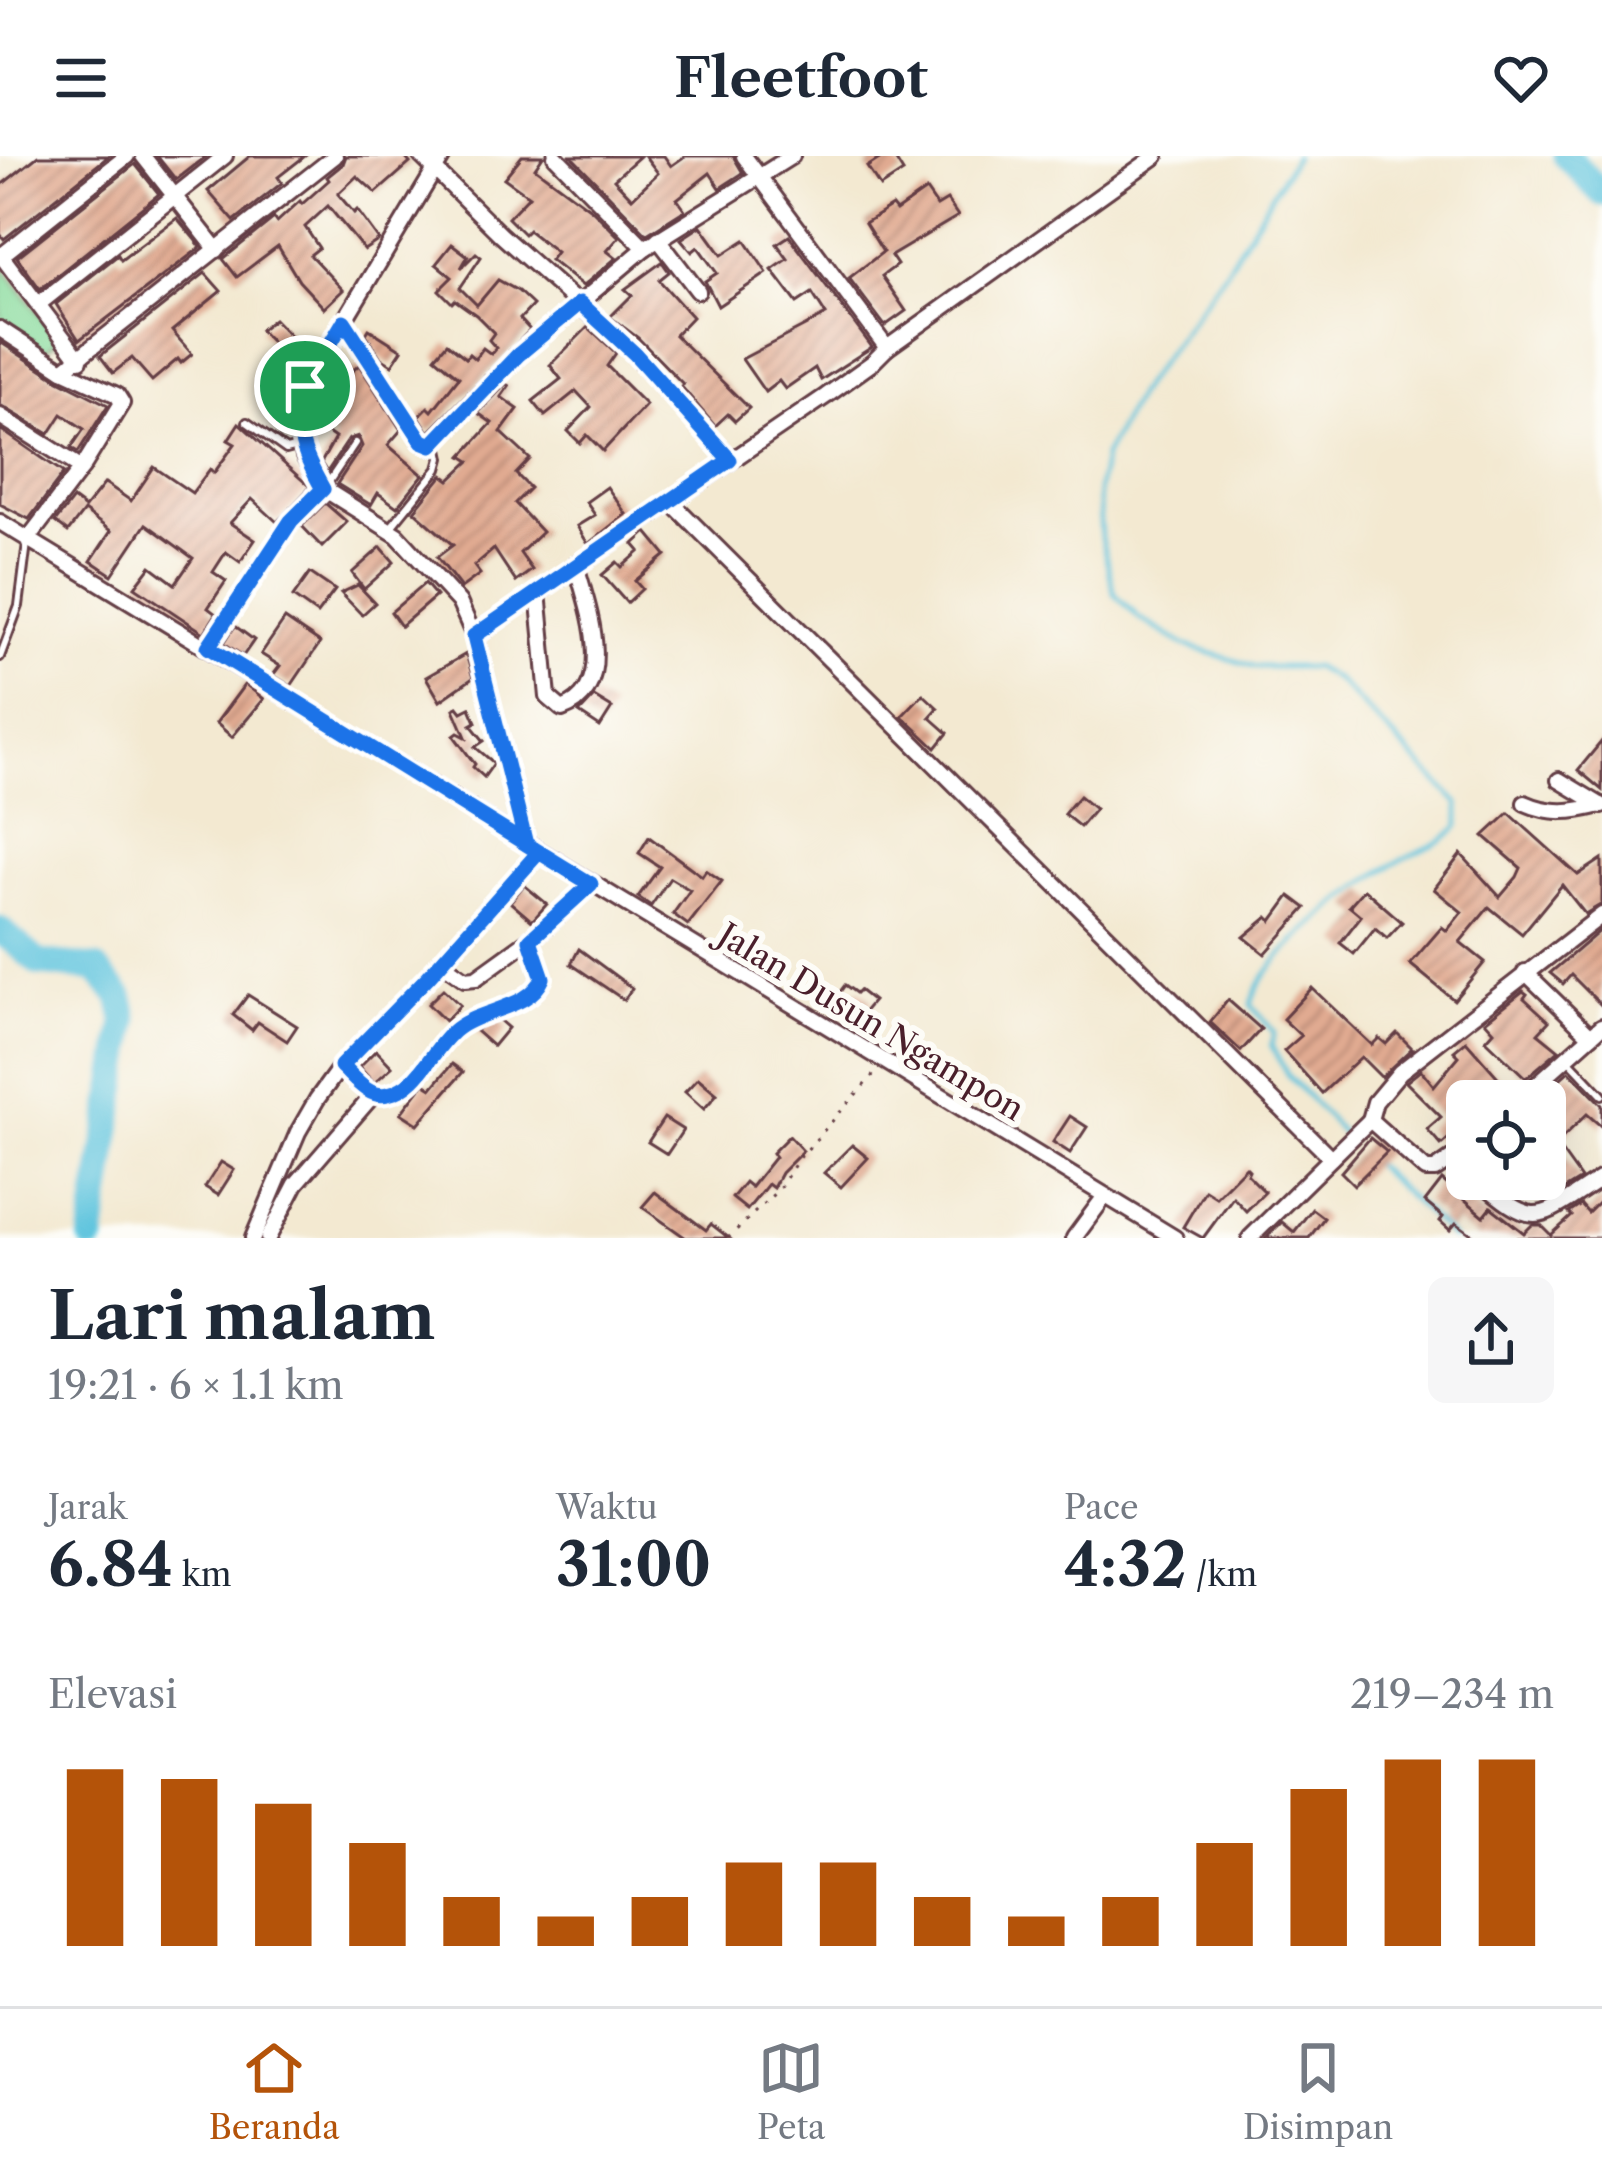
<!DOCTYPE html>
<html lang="id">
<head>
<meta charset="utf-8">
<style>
	body { margin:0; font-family:"Libre Caslon Text",serif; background:#f6f6f7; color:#1f2937; height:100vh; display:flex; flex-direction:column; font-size:45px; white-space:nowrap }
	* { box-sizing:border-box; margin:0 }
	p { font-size:39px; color:#747a83 }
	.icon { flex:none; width:66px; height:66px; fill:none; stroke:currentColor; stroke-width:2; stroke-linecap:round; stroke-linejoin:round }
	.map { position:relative; height:1082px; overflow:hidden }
	.sheet { display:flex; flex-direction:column; background:#fff; flex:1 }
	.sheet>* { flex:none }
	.fabs { position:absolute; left:1446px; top:924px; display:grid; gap:24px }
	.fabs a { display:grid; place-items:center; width:120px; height:120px; border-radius:18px; background:#fff; box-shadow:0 12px 48px #0002; font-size:60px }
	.pin { position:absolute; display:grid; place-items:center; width:102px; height:102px; color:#fff; margin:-51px; border:6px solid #fff; border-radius:50%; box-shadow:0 3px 12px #0007 }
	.round { display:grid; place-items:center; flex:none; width:126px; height:126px; border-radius:18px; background:#f6f6f7 }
	.overview { display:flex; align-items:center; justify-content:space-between; height:204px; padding:0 48px }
	h1 { font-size:66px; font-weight:700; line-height:90px }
	.figures { display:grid; grid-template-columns:repeat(3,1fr); gap:18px; height:204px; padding:12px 48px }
	.figures div { display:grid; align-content:center }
	.figures b { font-size:60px; font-weight:700 }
	.figures small { font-size:33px; font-weight:400 }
	.figures p { font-size:33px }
	.chart { height:336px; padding:24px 48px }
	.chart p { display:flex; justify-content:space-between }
	.chart svg { width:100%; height:216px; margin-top:12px; stroke:#b45309; stroke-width:6 }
	header { display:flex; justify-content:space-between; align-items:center; height:156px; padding:0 48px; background:#fff; font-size:54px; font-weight:700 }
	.tabs { display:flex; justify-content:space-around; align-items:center; height:168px; border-top:3px solid #e0e1e3; background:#fff; font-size:33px; color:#747a83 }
	.tabs a { display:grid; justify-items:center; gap:6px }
	.tabs .active { color:#b45309 }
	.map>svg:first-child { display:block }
	.garden { fill:#88db9d; stroke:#697d64; stroke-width:3 }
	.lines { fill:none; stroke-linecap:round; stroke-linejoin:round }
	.stream { stroke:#60c5de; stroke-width:4.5 }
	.river { stroke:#60c5de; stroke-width:27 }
	.building { fill:url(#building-hatch) }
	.service-casing { stroke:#633d44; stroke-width:12 }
	.minor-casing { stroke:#633d44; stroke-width:20 }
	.path { stroke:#633d44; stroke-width:3; stroke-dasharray:3 9; stroke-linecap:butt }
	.service { stroke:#fff; stroke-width:6 }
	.minor { stroke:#fff; stroke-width:14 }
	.route-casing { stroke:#fff; stroke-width:24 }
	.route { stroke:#1a73e8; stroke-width:15 }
	.labels { text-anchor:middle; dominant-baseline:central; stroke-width:12; stroke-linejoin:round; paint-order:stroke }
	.street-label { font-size:33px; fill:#4a1f2b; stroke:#fdfcf7 }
</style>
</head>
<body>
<header><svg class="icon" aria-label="menu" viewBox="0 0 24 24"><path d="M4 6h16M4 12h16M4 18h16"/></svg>Fleetfoot<svg class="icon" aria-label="heart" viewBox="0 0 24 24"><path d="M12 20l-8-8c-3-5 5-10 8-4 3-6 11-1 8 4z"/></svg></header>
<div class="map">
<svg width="1602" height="1082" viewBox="0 0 1602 1082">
	<defs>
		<pattern id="building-hatch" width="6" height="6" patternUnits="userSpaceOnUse" patternTransform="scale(3)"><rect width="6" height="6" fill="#e1aa91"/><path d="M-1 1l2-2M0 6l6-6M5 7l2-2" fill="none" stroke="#b88a77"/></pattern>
	</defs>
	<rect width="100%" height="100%" fill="#fdfcf7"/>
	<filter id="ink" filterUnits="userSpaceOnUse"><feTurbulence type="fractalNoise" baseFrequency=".00833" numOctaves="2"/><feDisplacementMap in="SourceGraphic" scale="24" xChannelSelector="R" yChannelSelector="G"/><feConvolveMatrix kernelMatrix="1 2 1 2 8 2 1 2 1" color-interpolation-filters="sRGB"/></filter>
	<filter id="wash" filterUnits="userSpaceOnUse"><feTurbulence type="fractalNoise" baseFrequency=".004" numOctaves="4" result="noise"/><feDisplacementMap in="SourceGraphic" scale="48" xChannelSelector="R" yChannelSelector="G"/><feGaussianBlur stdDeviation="2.7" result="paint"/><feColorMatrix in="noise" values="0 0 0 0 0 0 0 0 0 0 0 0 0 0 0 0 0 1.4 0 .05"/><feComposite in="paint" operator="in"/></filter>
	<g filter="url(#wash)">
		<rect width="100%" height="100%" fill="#f3e9d1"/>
		<polygon class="garden" points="4,111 59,184 43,197 0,165 0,114"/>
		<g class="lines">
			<g class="stream">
				<path d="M1295,0L1226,114L1137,238L1104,300L1098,333L1101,382L1115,438L1139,462L1184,489L1256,511H1314L1338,525L1459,648V670C1442,688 1425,692 1403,703C1361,725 1260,803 1251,849L1274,876L1271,889L1288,920L1345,980"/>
				<polyline points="1370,1005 1453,1082"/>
			</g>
			<g class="river">
				<polyline points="1566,0 1602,37"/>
				<polyline points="0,774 39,807 96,813 121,842 126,865 92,1082"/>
			</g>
		</g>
		<g id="blocks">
			<g class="building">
				<polygon points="38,0 109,0 4,83 0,78 0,30"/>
				<polygon points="157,0 207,0 176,24"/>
				<polygon points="250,0 305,0 278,21 282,27 234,65 208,35"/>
				<polygon points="346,0 404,0 410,7 376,37 357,20 338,38 354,57 357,54 379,84 364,94 328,50 305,71 319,92 310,99 343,134 324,152 299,125 278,90 237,121 223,103 274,62 277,66 300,45 302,48 329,24 327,21 343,8"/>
				<polygon points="522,0 543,0 535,12 592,54 619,81 607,95 616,102 583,130 550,104 556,96 528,74 524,78 508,62 529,40 504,22"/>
				<polygon points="571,0 640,0 614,23 632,42 658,17 645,0 664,0 671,10 685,0 733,0 743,17 720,32 710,17 677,43 685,54 647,78"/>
				<polygon points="884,0 893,0 903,16 880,31 867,11"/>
				<polygon points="135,8 159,38 40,133 17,101"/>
				<polygon points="926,34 937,50 947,44 958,60 891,100 897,109 882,120 906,155 885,170 849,122 883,96 865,67 892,50 896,55"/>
				<polygon points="177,62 201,91 79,184 56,148 118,99 121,104"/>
				<polygon points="701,70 722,99 745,84 767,117 718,150 705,125 717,117 698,91 692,96 681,83"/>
				<polygon points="789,80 872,191 821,224 815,212 785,233 779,225 765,236 742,203 826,159 812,137 797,147 772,114 788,103 777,88"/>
				<polygon points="452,88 468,100 461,112 476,97 481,101 460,132 477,149 498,124 518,135 533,149 520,163 530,174 429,276 419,260 428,251 432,255 459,221 435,201 447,187 466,202 469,198 475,203 483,192 491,198 496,192 489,184 494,177 476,159 455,144 452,147 439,134 452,121 436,108"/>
				<polygon points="662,106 669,116 659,124 692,161 675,179 749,252 735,265 728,258 715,270 681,230 683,228 638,182 610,161 632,139 625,133"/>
				<polygon points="205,117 221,135 172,175 192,198 181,207 178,203 152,225 132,202 113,217 100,200"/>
				<polygon points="274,163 310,200 297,212 260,174"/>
				<polygon points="588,171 616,197 607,210 646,249 603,295 587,279 580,287 568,275 591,251 576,235 545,260 533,245 561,223 550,209"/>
				<polygon points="369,173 402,194 392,209 381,202 366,178"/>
				<polygon points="0,186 57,223 108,249 78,296 71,292 84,273 62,258 49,278 0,249"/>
				<polygon points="337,208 350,217 359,209 401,274 388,289 423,319 397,351 378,337 371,349 337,328 362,290 358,280 349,283 327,316 321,307 335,282 312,266 313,258 335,228 327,222"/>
				<polygon points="506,228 509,230 501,241 518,253 501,276 530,303 516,318 530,332 515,347 542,376 520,397 532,414 516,426 494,393 474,410 480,418 461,432 437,401 453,389 414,355 443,319 450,324 470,305 462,300 492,267 478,257"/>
				<polygon points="239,267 310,331 277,366 252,343 230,367 255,384 240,406 226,396 213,416 226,425 208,452 216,458 204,477 135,431 151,410 175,428 193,402 146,368 112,419 91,405 111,375 84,355 68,376 55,366 73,343 85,352 105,327 131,345 154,311 192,337 210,313 214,317 235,288 228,284"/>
				<polygon points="0,273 64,317 29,363 0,348"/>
				<polygon points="607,331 626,358 588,388 577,370 595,359 586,346"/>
				<polygon points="325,347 347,366 322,391 302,370"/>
				<polygon points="647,376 666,399 635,425 642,433 627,447 602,419 617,406 622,411 640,395 634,388"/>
				<polygon points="381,391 394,406 364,433 352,417"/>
				<polygon points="310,417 335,434 317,458 293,441"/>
				<polygon points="425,427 436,440 401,470 391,456"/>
				<polygon points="358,429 375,447 362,459 341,437"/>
				<polygon points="285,463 320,487 291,530 273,519 280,510 261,498"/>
				<polygon points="235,470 254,484 243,500 224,487"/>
				<polygon points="466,498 473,522 440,545 426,521"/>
				<polygon points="245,528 264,543 232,581 216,567"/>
				<polygon points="923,538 938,552 930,561 948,577 936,592 902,560"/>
				<polygon points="594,541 612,552 600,571 579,557"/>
				<polygon points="458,551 462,556 470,552 476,566 471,569 484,585 475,591 494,607 484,621 473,611 475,608 454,580 458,577 466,581 454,553"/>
				<polygon points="1602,585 1602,634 1578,614"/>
				<polygon points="1079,640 1095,653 1080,671 1064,658"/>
				<polygon points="1509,657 1578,719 1602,703 1602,748 1585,758 1562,729 1522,778 1489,751 1460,786 1485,806 1454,844 1410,808 1442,771 1447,775 1462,756 1434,733 1461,698 1500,741 1517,721 1521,712 1484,680"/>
				<polygon points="649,681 702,720 706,714 722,725 688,769 673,758 690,734 670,722 651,750 638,741 660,711 639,697"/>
				<polygon points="524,729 547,748 532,765 510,746"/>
				<polygon points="1364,733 1402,766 1387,782 1375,772 1354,798 1340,787 1361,760 1349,750"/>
				<polygon points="1290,740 1306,752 1265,798 1244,781 1268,761 1272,765"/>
				<polygon points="1602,773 1602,850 1571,819 1563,828 1550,817"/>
				<polygon points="579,793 632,832 624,844 571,808"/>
				<polygon points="845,829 856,837 859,834 873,845 857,864 833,845"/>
				<polygon points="1312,832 1372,889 1379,882 1386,888 1397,877 1412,892 1381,921 1361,901 1322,937 1284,895 1301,880 1283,863"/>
				<polygon points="443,833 460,849 445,865 428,848"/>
				<polygon points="1523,835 1527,838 1524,842 1549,865 1538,877 1559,894 1526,922 1486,884 1494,875 1485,865"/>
				<polygon points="248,839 297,870 287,885 258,866 252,874 233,859"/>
				<polygon points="1228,844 1261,873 1241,895 1210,866"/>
				<polygon points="491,857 508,872 493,890 476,875"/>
				<polygon points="1466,885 1511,936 1507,945 1467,945 1467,966 1441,989 1427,973 1441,961 1406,926 1421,914 1434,930 1459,900 1454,895"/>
				<polygon points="376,894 392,911 374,927 359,911"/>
				<polygon points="452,908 463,916 418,968 401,957 424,927 432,932"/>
				<polygon points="1569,915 1602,949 1602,971 1587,958 1556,988 1581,1023 1555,1039 1545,1027 1545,964 1557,952 1543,938"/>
				<polygon points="698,922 717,938 704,953 685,936"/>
				<polygon points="1070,960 1087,971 1070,997 1053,986"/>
				<polygon points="664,962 683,974 667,998 648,986"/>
				<polygon points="789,980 803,995 781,1017 773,1032 768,1028 747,1054 732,1042 745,1026 751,1031 775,1001 772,997"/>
				<polygon points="1370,982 1387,996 1354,1029 1341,1016"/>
				<polygon points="852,989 868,1002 841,1031 824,1017"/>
				<polygon points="221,1006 234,1014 218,1039 205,1031"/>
				<polygon points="1246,1011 1249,1014 1247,1018 1265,1036 1246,1055 1233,1041 1203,1082 1183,1071 1205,1034 1216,1041"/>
				<polygon points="1442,1024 1484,1060 1491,1051 1524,1077 1532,1069 1541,1069 1551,1079 1572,1060 1569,1057 1581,1049 1588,1057 1602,1043 1602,1082 1477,1082 1456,1067 1450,1074 1440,1065 1443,1061 1425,1046"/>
				<polygon points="655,1036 706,1074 711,1068 729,1082 686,1082 642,1051"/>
				<polygon points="1312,1053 1324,1062 1309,1082 1266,1082 1282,1066 1294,1076"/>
			</g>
		</g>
	</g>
	<g filter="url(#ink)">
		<use href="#blocks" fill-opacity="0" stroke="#633d44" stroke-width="3"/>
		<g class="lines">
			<g class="service-casing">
				<g id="service">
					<polyline points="247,266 286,294 298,291"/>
					<polyline points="326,330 355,287"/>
					<polyline points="391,371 438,313 441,302 438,288"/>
					<polyline points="0,501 19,450 27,387"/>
					<polyline points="1567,902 1602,939"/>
				</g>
			</g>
			<g class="minor-casing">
				<g id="minor">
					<polyline points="143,0 217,94"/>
					<polyline points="421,0 501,79 635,198 730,304"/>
					<polyline points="443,0 305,230 299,278 304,300 324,333 397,379 459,446 474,480 526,688"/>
					<polyline points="555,0 645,92"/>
					<polyline points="658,83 698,135"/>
					<polyline points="0,98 80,204"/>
					<polyline points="1,100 127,0"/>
					<polyline points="40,147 225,0"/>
					<polyline points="344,165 422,285 432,289 518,199 645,92 792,0"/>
					<polyline points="0,173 63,214 117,239 122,247 82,312 28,383"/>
					<polyline points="887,192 1156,0"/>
					<polyline points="63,214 335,0"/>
					<polyline points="0,260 82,312"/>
					<polyline points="671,346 1331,1002"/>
					<polyline points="0,366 1175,1082"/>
					<path d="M538,436L548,541L562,553C619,533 587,449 576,409"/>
					<polyline points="474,480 826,240 872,207 887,192 744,0"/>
					<polyline points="208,491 291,365 324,333"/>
					<polyline points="1559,624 1602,650"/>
					<path d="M1525,647C1551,659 1574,656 1601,649"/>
					<polyline points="441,806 465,823 476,822 541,775 591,728"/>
					<polyline points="1525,816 1591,880"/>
					<polyline points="1518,945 1602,870"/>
					<polyline points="1370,964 1375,946 1400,916 1602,759"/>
					<path d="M1478,1023C1539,1077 1538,1062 1602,1022"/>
					<polyline points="253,1082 298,976 317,943 341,910 428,821 539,696"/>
					<polyline points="268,1082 296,1028 374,938"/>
					<polyline points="1074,1082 1105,1040"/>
					<polyline points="1250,1082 1370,964 1426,1014 1435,1014 1467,992"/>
				</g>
			</g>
			<g class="path">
				<path d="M387,939C424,922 437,884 472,863C497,848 531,851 543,822L534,796"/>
				<polyline points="728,1082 779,1033 797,1005 874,918"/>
			</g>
			<use href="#service" class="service"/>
			<use href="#minor" class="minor"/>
		</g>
	</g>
	<g class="lines" filter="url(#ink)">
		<g class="route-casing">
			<path id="route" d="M305,230C295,276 300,293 323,333L291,365L208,491L539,696L428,821L341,910C354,922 369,943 388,938C420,931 432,892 456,873C483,852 530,853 543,822L530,784L591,728L526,688L474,480L730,304L635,198L580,147L518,199L432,289L422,285L344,165L305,230"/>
		</g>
		<use href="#route" class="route"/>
	</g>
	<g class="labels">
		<g class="street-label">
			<text transform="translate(871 866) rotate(31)">Jalan Dusun Ngampon</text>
		</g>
	</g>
</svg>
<div class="fabs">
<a><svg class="icon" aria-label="locate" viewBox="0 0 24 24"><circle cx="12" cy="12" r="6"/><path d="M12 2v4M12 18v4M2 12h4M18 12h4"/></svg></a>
</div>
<div class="pin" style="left:305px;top:230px;background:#1e9e55"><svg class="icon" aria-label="arrive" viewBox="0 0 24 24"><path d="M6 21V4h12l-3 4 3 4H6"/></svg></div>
</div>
<section class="sheet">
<div class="overview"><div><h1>Lari malam</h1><p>19:21 · 6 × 1.1 km</p></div><a class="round"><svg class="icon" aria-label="share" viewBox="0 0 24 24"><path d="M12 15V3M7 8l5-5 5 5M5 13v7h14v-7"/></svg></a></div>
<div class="figures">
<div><p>Jarak</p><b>6.84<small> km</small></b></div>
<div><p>Waktu</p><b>31:00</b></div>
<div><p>Pace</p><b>4:32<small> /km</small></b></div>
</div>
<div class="chart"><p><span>Elevasi</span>219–234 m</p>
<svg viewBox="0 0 160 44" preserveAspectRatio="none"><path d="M5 44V8M15 44V10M25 44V15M35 44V23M45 44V34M55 44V38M65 44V34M75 44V27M85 44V27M95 44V34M105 44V38M115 44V34M125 44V23M135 44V12M145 44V6M155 44V6"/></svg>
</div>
</section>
<nav class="tabs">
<a class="active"><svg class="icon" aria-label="home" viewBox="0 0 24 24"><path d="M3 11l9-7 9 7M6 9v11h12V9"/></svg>Beranda</a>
<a><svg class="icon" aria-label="map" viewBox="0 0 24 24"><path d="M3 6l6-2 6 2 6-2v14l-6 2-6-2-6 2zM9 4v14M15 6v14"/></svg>Peta</a>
<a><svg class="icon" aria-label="saved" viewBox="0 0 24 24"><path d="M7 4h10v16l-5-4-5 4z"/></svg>Disimpan</a>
</nav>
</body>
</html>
